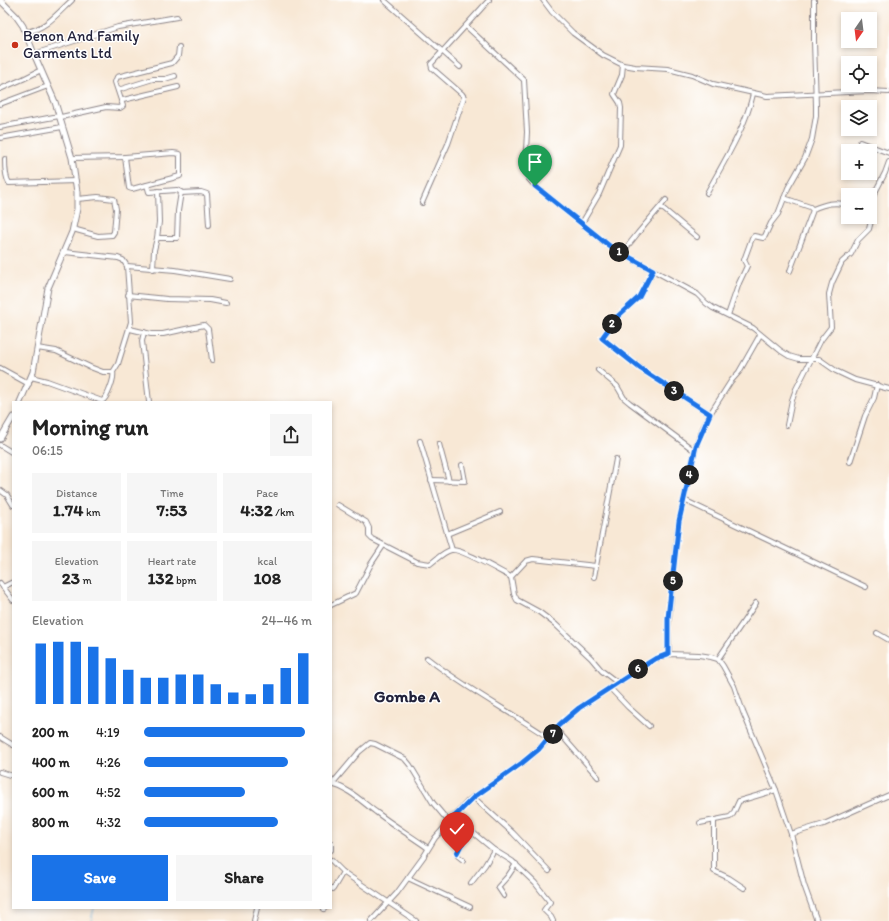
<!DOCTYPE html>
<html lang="en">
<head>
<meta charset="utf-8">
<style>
	body { margin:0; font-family:Itim,sans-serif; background:#f6f6f6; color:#222; height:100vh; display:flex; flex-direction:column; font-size:15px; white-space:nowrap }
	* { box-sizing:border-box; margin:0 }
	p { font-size:13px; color:#767676 }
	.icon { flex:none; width:22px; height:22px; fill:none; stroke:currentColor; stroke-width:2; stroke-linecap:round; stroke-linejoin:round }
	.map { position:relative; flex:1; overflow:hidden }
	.sheet { position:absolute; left:12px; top:401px; width:320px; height:508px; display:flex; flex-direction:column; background:#fff; border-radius:0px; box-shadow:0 2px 6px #0003 }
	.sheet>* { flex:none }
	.needle { width:26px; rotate:194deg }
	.buttons { position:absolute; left:841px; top:12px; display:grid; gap:8px }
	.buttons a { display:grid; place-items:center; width:36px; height:36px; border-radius:0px; background:#fff; box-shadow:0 2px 6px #0003; font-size:20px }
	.pin { position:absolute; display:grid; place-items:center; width:34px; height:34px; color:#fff; margin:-41px -17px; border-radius:50% 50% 50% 0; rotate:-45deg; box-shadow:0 0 4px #0007 }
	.pin .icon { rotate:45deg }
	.km { position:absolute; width:20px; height:20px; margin:-10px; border-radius:50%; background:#222; color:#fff; font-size:11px; line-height:20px; text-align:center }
	.round { display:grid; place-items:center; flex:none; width:42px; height:42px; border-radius:0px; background:#f6f6f6 }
	.summary { display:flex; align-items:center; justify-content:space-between; height:68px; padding:0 20px }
	h1 { font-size:22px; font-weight:700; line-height:30px }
	.stats { display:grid; grid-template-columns:repeat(3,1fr); gap:6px; height:68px; padding:4px 20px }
	.stats div { display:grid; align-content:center; border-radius:0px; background:#f6f6f6; text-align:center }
	.stats b { font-size:17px; font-weight:700 }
	.stats small { font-size:11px; font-weight:400 }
	.stats p { font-size:11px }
	.chart { height:112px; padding:8px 20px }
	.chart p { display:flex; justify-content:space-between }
	.chart svg { width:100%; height:72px; margin-top:4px; stroke:#1a73e8; stroke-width:6 }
	.action { display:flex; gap:8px; margin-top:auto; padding:8px 20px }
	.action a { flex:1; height:46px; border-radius:0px; background:#1a73e8; color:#fff; font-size:16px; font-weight:700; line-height:46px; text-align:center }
	.action a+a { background:#f6f6f6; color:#222 }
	ul { padding:0 20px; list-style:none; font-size:13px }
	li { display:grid; grid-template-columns:64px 48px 1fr; align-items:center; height:30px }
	li i { height:10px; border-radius:5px; background:#1a73e8 }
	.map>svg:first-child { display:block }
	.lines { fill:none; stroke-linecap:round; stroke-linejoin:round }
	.stream { stroke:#69b1e0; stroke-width:1 }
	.minor-casing { stroke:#8d8588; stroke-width:6 }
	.tertiary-casing { stroke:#8d8588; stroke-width:7 }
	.minor { stroke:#fff; stroke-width:4 }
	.tertiary { stroke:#fff; stroke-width:5 }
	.route-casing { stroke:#fff; stroke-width:8 }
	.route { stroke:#1a73e8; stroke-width:5 }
	.poi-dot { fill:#c8321e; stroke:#fff; stroke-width:1.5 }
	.labels { text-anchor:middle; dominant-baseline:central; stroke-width:3; stroke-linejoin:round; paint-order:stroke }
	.poi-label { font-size:15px; fill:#22223b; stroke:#fff; text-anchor:start }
	.quarter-label { font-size:17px; font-weight:bold; fill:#22223b; stroke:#fff }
</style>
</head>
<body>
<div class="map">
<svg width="889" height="921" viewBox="0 0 889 921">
	<rect width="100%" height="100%" fill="#fff"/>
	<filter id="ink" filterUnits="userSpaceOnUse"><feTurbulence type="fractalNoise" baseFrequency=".025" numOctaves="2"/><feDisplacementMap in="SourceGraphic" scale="8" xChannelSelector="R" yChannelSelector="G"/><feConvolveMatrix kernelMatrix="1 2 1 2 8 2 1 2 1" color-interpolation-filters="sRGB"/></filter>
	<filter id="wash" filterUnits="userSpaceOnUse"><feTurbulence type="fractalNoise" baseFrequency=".012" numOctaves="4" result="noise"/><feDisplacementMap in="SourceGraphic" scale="16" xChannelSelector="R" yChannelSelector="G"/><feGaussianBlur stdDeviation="0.9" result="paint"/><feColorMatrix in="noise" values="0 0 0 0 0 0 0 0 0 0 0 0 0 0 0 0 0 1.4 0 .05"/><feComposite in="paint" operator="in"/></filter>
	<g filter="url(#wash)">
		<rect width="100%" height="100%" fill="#f8e8d5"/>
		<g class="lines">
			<polyline class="stream" points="91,921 94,908"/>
		</g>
	</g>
	<g filter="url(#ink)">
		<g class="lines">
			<g class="minor-casing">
				<g id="minor">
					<polyline points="384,0 460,67"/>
					<polyline points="543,0 552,12 573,33 603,55 623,65 635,67 668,69 692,75 713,84 767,96 868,91 889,92"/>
					<polyline points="466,26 524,80 527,132 525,169 528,178 535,186 612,248 697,294 706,303 713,308 753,328 781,351 789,356 799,359 819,359 836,371 855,380 889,389"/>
					<path d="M26,32C46,29 58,13 72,0"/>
					<polyline points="34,54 118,27 177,17"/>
					<polyline points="0,89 23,79 41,70"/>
					<polyline points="118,90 153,79 165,79 175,76"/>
					<polyline points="121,100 115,82 117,77 172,63 178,56 179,47"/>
					<polyline points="0,104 48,86"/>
					<polyline points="61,120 61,117 106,107 120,108 123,106 121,100 123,100 178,87"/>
					<polyline points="0,127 59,116"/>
					<polyline points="0,138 62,127"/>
					<polyline points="860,142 889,153"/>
					<polyline points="125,157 129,188 132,189 147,185 149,192 177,190 181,192 178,211 177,238 157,238 154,250 153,269"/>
					<polyline points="72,158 125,157 173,153 180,154 180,176 147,185"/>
					<path d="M5,159C5,166 5,177 9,183L76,181"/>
					<polyline points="181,193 201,192 207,194 209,225"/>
					<path d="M707,193C724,161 745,129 753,94"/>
					<polyline points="784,198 810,207 813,210 790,271"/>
					<polyline points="870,202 885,173 889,162"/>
					<polyline points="422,203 448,144 464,97 462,94 432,68 431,64 489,0"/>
					<polyline points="661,207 697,237"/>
					<path d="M813,209C825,204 835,201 848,205"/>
					<polyline points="582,223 599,194 620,145 621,108 620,103 614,94 622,75 623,65"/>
					<polyline points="73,229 98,236 112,235 114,232 116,209 114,199 98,197 77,199"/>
					<polyline points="157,238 159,222 158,191"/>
					<polyline points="622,253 638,233 666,200"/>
					<polyline points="127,266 175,270 230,279"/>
					<polyline points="653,270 639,297 618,316 602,338 641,369 710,414"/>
					<polyline points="128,295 167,299 210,300 226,303"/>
					<polyline points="728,315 739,283 747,266 744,260 752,238 754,236 763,238 765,236 771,223 778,214 788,188 805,158 812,139 816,116 816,106 814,41 814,0"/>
					<polyline points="130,329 151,334 163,334 204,325 208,329 212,360"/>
					<polyline points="144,332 142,341 149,402"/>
					<polyline points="37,348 56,351 90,367 103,372 113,372 118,364 131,322 127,266 123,260 118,258 65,252"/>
					<polyline points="0,368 29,384"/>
					<polyline points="598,370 617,386 624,398 630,403 695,451"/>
					<path d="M31,377L47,381L102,401C107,399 115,378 113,372"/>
					<polyline points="787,425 792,400 796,389 821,340 831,327 829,294 832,283 842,262 851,254 858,240 869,229 871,221 870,217"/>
					<polyline points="420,441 452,550"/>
					<polyline points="439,444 449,481"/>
					<polyline points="0,445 13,453"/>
					<polyline points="850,462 865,416 874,398 877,385"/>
					<polyline points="431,480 465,481 462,465"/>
					<polyline points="0,490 7,495 13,505"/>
					<polyline points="684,500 866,587"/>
					<path d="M338,505L366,522L369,528V536L372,539L417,562L430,564C436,560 443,552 451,550C461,548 501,572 511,577"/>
					<polyline points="447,534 500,512"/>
					<polyline points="511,577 514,594 517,600 539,612 555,624 591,658 602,671 618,683"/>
					<polyline points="511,577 526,561 533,559 596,566"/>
					<polyline points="594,577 616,459"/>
					<polyline points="0,583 13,600"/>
					<polyline points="3,587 13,582"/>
					<polyline points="331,605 356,593 371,564 383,546"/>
					<polyline points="877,633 889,640"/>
					<polyline points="669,654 668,628 676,542 679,521 696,446 702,430 710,414 731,381 739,372 760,335"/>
					<path d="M427,658C465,688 509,711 549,738"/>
					<polyline points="718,659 756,603"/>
					<polyline points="610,688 628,707 649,726"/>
					<polyline points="556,729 598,777"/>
					<polyline points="0,737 13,745"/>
					<polyline points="0,772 13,776"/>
					<path d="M331,784C349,788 362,802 376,812C393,825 411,836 428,848"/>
					<polyline points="332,784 359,752 370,743 375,744 405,759 410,765 433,803 449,822"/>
					<polyline points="473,797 513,833 549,871"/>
					<polyline points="454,817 494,850 512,861 535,883 550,902 544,910 551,917 553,921"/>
					<polyline points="714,820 714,871 729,878 744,888"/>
					<polyline points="700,823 730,817 733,814 739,801 776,790"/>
					<polyline points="791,834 824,824 889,795"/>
					<polyline points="331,843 331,850"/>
					<polyline points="331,860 343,872 416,921"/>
					<polyline points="463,860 458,856 457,853 461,845 472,832"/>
					<polyline points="408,878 470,907"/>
					<polyline points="471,883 485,865 494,850"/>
					<polyline points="331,888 333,889 343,872"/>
					<polyline points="504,896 498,887 508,876 516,864"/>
					<polyline points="324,909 325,908"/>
					<polyline points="254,921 257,908"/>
					<polyline points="371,921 397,893 424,856 435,838 468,801 530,757 547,741 559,725 579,708 642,667 655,659 669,654 699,655 711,657 718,659 723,666 734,686 743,712 776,790 791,834 804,885 817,921"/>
				</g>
			</g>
			<g class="tertiary-casing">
				<g id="tertiary">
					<polyline points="0,0 16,16 23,26 34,54 55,102 72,158 77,192 77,209 72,232 48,288 33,372 20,402"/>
					<polyline points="0,439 13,417"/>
				</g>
			</g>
			<use href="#minor" class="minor"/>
			<use href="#tertiary" class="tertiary"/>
		</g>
	</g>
	<g class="lines" filter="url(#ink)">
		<g class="route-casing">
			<polyline id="route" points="457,853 461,845 472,832 454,817 474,797 522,763 539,749 559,725 579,708 642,667 655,659 668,654 668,618 679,521 696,446 710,414 641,369 602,338 618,316 639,297 653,270 612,248 535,186"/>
		</g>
		<use href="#route" class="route"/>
	</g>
	<circle class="poi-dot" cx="15" cy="45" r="4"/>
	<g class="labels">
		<g class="poi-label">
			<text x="23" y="36">Benon And Family<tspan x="23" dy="17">Garments Ltd</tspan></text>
		</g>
		<g class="quarter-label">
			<text x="407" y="696">Gombe A</text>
		</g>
	</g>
</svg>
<div class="buttons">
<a><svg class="needle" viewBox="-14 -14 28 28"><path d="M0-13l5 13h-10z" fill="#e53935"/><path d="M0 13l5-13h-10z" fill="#767676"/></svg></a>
<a><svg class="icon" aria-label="locate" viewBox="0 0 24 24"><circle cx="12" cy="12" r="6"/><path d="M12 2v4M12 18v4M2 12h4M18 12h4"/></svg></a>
<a><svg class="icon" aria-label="layers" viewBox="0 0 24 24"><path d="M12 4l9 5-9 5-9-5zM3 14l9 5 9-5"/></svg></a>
<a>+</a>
<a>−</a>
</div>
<div class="pin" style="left:535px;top:186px;background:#1e9e55"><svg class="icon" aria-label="arrive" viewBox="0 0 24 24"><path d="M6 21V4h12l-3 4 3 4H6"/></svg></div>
<div class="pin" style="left:457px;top:853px;background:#d93025"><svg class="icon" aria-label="check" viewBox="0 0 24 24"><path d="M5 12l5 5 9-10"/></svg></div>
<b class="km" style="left:619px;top:252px">1</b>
<b class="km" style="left:612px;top:324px">2</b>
<b class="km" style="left:674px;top:391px">3</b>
<b class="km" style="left:689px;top:475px">4</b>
<b class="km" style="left:673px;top:581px">5</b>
<b class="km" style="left:638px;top:669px">6</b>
<b class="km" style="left:553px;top:734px">7</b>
<section class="sheet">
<div class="summary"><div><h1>Morning run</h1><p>06:15</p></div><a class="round"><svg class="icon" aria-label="share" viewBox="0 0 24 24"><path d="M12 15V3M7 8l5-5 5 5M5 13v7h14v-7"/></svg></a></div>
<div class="stats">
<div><p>Distance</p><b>1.74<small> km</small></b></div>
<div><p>Time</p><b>7:53</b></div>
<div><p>Pace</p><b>4:32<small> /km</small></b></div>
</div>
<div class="stats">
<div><p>Elevation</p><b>23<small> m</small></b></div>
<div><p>Heart rate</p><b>132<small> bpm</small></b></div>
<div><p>kcal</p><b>108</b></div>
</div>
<div class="chart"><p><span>Elevation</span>24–46 m</p>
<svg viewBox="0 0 160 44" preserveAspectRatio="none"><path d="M5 44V7M15 44V6M25 44V6M35 44V9M45 44V16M55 44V23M65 44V28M75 44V28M85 44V26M95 44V26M105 44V32M115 44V37M125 44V38M135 44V32M145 44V22M155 44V13"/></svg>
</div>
<ul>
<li><b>200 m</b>4:19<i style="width:96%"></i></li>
<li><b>400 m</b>4:26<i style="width:86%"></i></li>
<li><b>600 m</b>4:52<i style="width:60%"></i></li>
<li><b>800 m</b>4:32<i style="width:80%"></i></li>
</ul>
<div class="action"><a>Save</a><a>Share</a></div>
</section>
</div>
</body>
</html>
